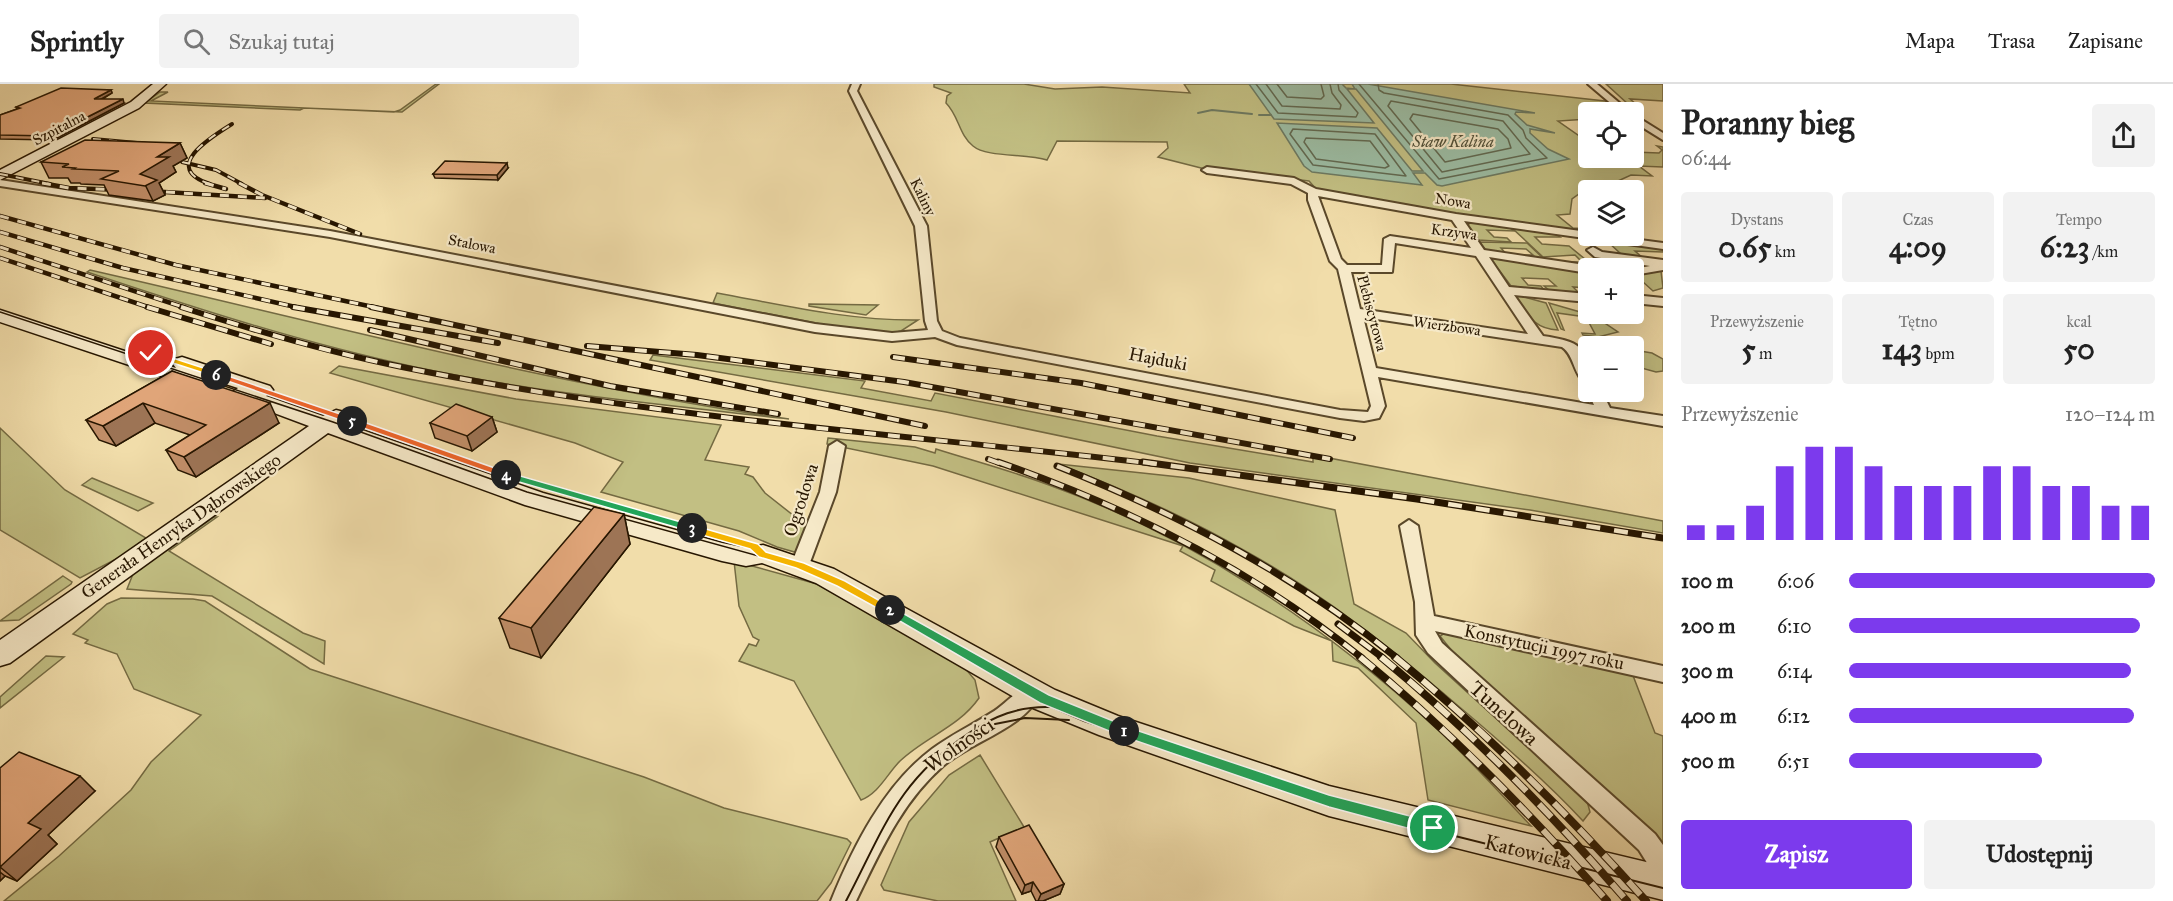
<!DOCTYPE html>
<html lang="pl">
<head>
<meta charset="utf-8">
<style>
	body { margin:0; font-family:"IM FELL Great Primer",serif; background:#f2f2f2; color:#222; height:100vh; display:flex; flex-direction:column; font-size:22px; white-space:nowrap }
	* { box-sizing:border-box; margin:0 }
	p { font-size:20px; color:#767676 }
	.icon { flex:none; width:33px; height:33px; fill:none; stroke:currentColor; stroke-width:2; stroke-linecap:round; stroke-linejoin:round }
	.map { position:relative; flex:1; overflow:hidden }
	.panel { display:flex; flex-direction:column; background:#fff; width:510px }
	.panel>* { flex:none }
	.fabs { position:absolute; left:1578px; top:18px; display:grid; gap:12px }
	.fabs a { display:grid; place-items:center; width:66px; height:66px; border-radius:6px; background:#fff; box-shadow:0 6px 24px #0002; font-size:30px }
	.pin { position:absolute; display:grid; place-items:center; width:51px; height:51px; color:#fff; margin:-26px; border:3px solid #fff; border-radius:50%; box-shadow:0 2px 6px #0007 }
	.km { position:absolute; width:30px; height:30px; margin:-15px; border-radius:50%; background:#222; color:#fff; font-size:16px; line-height:30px; text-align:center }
	.round { display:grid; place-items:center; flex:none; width:63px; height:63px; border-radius:6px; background:#f2f2f2 }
	.headline { display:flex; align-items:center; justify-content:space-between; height:102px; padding:0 18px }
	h1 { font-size:33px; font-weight:800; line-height:45px }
	.stats { display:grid; grid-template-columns:repeat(3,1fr); gap:9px; height:102px; padding:6px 18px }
	.stats div { display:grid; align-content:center; border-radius:6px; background:#f2f2f2; text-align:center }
	.stats b { font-size:30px; font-weight:800 }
	.stats small { font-size:16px; font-weight:400 }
	.stats p { font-size:16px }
	.chart { height:168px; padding:12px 18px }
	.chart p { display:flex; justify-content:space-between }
	.chart svg { width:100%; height:108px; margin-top:6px; stroke:#7c3aed; stroke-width:6 }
	.action { display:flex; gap:12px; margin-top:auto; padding:12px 18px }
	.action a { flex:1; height:69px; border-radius:6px; background:#7c3aed; color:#fff; font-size:24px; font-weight:800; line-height:69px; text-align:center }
	.action a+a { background:#f2f2f2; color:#222 }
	ul { padding:0 18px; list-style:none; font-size:20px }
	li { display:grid; grid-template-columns:96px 72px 1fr; align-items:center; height:45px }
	li i { height:15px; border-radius:8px; background:#7c3aed }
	header { display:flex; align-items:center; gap:36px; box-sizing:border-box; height:84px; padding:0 30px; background:#fff; border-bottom:2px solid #e0e0e0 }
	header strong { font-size:28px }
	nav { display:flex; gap:33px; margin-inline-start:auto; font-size:21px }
	.search { width:420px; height:54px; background:#f2f2f2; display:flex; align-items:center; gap:15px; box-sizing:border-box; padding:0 21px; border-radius:6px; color:#767676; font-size:22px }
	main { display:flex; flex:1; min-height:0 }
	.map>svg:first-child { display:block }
	.green { fill:#c2bf83; stroke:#746a42; stroke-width:1.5 }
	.water { fill:#9cbda4; stroke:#6d7a62; stroke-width:1.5 }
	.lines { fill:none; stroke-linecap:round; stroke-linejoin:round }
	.shore { stroke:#626a52; stroke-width:1.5 }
	.stream { stroke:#6d7a62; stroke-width:2 }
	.street-casing { stroke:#5a482a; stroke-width:4 }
	.secondary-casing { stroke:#271600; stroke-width:3 }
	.street { fill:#f6e9c8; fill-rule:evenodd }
	.secondary { fill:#f6e9c8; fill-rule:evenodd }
	.tram-far1 { stroke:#271600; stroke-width:1.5 }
	.tram { stroke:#271600; stroke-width:2 }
	.rail-far4-casing { stroke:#271600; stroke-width:4 }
	.rail-far3-casing { stroke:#271600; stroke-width:4.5 }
	.rail-far2-casing { stroke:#271600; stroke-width:6 }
	.rail-far1-casing { stroke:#271600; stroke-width:7 }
	.rail-casing { stroke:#271600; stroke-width:8 }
	.rail-far4 { stroke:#f6e9c8; stroke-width:2; stroke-dasharray:8; stroke-linecap:butt }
	.rail-far3 { stroke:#f6e9c8; stroke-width:3; stroke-dasharray:9; stroke-linecap:butt }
	.rail-far2 { stroke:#f6e9c8; stroke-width:4; stroke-dasharray:12; stroke-linecap:butt }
	.rail-far1 { stroke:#f6e9c8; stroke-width:4.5; stroke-dasharray:14; stroke-linecap:butt }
	.rail { stroke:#f6e9c8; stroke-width:6; stroke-dasharray:18; stroke-linecap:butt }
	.wall { fill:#c18e68; stroke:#271600; stroke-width:1.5 }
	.shaded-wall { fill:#9d7455; stroke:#271600; stroke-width:1.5 }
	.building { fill:#e0a579; stroke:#271600; stroke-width:1.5 }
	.split-1 { fill:#22a559; stroke:#fff; stroke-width:1.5 }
	.split-2 { fill:#22a559; stroke:#fff; stroke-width:1.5 }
	.split-3 { fill:#f5b400; stroke:#fff; stroke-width:1.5 }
	.split-4 { fill:#22a559; stroke:#fff; stroke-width:1.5 }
	.split-5 { fill:#f0652b; stroke:#fff; stroke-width:1.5 }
	.split-6 { fill:#f0652b; stroke:#fff; stroke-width:1.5 }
	.split-7 { fill:#f5b400; stroke:#fff; stroke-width:1.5 }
	.labels { text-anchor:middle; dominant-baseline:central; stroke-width:4.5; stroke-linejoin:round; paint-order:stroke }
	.far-street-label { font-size:15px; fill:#271600; stroke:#f6e9c8 }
	.far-water-label { font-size:16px; font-style:italic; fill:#505039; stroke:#f6e9c8 }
	.street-label { font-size:18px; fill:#271600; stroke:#f6e9c8 }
	.near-street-label { font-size:21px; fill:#271600; stroke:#f6e9c8 }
</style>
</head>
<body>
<header>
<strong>Sprintly</strong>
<div class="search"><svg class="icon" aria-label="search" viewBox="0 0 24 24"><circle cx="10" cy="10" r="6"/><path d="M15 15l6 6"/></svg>Szukaj tutaj</div>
<nav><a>Mapa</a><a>Trasa</a><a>Zapisane</a></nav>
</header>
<main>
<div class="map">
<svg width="1663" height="817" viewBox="0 0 1663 817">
	<rect width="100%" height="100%" fill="#f1ddaa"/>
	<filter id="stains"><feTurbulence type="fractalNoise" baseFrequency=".00333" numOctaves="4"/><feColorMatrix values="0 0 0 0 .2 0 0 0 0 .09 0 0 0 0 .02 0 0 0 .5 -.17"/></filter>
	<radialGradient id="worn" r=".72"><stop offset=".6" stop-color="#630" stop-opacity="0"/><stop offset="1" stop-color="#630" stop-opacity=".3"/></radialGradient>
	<g class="green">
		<polygon points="436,0 439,0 402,28 304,24 300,26 145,19 160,8 168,8 151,17 394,28 400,26"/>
		<path d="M934,0H1024L1055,5L1102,3L1190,9L1184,0H1451L1605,17L1620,28H1588V35L1558,37L1578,51L1588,54V74H1634V68L1659,69L1662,66L1657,62L1663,63V83L1639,82L1652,92L1631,91L1618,97H1597L1572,115L1570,130L1557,131L1573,144L1588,145V150L1455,131L1317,106L1309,97L1205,85L1158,73L1168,64L1167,58L1057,57L1047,76C1027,69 987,74 973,62C959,51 959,32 946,19L947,12L951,9L934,3Z"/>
		<polygon points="1606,0 1663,0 1663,17 1630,15 1637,21 1628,20"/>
		<polygon points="1472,138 1510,144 1514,147 1487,146 1494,153 1507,154 1511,158 1478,156 1467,141"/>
		<polygon points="1512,144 1556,150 1560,153 1535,153 1542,160 1569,162 1596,184 1571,178 1582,178 1575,171 1543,173"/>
		<polygon points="1607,157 1663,164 1663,168 1635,167 1644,175 1621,170"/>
		<polygon points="1479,158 1527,159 1545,176 1524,173 1522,171 1533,171 1526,165 1501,164 1507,171 1487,167"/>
		<polygon points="1490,174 1588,188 1588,204 1573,203 1581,211 1550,207 1544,202 1556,202 1548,195 1522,194 1528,201 1541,202 1544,206 1511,202"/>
		<polygon points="1663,185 1661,187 1663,204 1653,207 1643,198 1634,198 1634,192 1638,192 1638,189"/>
		<path d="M90,186C322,239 553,301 789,335C664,321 538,309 415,283C303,259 195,224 87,188Z"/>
		<path d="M717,209C783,221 850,237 918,236L901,247L892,249L826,241L713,219Z"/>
		<path d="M1517,211L1546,219L1558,246C1534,245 1528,231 1515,213Z"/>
		<polygon points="1549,219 1594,232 1618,248 1598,253 1583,251 1582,249 1595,250 1586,233 1557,229 1564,246 1561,245"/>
		<polygon points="809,220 878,221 866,231 809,222"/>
		<polygon points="1634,266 1652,269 1663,275 1663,287 1656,288 1634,282"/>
		<polygon points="653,271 865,297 861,304 931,317 935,309 1157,352 1313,378 1313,371 1663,437 1663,449 1530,426 1190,379 946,328 650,276"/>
		<polygon points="339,282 516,315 721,341 705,376 749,383 745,390 753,393 765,409 808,443 798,469 777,463 739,447 601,408 623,378 575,359 330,289"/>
		<polygon points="0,344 65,406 146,454 120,473 80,494 0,446"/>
		<path d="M828,354L915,363L935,369L936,365C974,377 1012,387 1049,401C1194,453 1327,543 1439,647C1471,677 1501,710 1531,742L1428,716L1416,639L1358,584L1333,577L1332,557L1294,542L1211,497L1215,486L1180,467L1183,462L933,382L827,360Z"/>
		<path d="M1058,380L1189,394L1335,426L1354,520L1406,549L1435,579L1587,717L1590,728L1583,737C1544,695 1500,657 1456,620C1391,564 1323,510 1247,468C1187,433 1123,405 1058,380Z"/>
		<polygon points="92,394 153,419 138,427 82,401"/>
		<polygon points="214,433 217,433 169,467 303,549 325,557 324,580 212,512 127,505 133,490"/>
		<path d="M734,477L817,500L964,583L975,596L979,614C959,643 925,653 900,677C887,690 879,709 861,716L794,597L739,577L749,560L756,562L759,556L753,553L739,522Z"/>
		<polygon points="63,492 72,498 71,500 19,536 0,537"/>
		<polygon points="121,514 193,515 205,517 310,585 328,591 644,693 724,724 847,755 851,759 831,799 817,817 4,817 59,772 131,706 151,678 201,631 134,605 117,570 85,559 88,556 73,550 107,520"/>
		<polygon points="1445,549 1632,589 1655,649 1663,652 1663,759 1456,572 1440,552"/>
		<polygon points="46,572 64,573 0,624 0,613"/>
		<polygon points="980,671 1024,743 990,758 1016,817 938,817 884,806 881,801 909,738 949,691"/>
	</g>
	<polygon class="water" points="1249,0 1342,0 1346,4 1355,5 1352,0 1368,0 1535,29 1516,28 1515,30 1527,41 1555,49 1530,45 1530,49 1548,65 1569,75 1442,102 1437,101 1425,89 1413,89 1422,101 1312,88 1304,82 1277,39 1377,44 1412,87 1423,87 1356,5 1347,5 1374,39 1274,35"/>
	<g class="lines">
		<g class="shore">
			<polyline points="1256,0 1278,29 1356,33 1358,29 1339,6 1338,0"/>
			<polyline points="1266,0 1282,22 1340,25 1341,21 1332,9 1330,0"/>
			<polyline points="1277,0 1287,13 1321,15 1324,12 1321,0"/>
			<polyline points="1359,0 1439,95 1547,74 1526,54 1523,46 1508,31 1384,9 1379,6 1378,0"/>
			<polygon points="1391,17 1503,37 1530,70 1442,88 1388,22"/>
			<polygon points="1413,30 1498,45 1508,55 1511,64 1445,78 1410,35"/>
			<polygon points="1293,45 1375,50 1406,92 1313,81 1290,50"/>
			<polygon points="1306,54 1370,57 1389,82 1385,84 1316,75 1304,58"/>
		</g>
		<g class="stream">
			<polyline points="1198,29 1212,26 1252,30"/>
			<polyline points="1259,31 1271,31"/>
		</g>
		<g class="street-casing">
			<g id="street">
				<path d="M852,0H860L857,7L927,142L937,237L942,247L960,254L1340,326L1368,328L1371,322L1338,185L1330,177L1308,116V109L1291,100L1207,89L1202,86L1207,83L1294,94L1316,105L1456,130L1588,148V152H1610L1663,159V165L1464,137L1484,166L1592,182L1594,184H1588V189L1489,173L1509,203L1588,210V218L1514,211L1543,252C1576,257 1592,262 1588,299C1574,296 1575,271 1562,263L1363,233L1376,284L1594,321L1588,308H1602L1610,324L1663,332V342L1378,293L1385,322L1379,334L1364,337L1340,334L957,261L935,253L892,257L815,248L330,153L0,102V96L330,147L815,240L892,249L928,246L925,237L915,142L849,7ZM1318,112L1452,136L1471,164L1390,152L1384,155L1382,181H1347L1341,175ZM1395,159L1476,172L1528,250L1360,225L1351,188H1392Z"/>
				<polygon points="1588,0 1597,0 1630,28 1621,28"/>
				<polygon points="1634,31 1663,49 1663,56 1634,38"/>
				<polygon points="1593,163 1602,168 1663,176 1663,186 1634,191 1634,185 1650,182 1595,173 1587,166"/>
				<polygon points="1634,211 1663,214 1663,222 1634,219"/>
				<polygon points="837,357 845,362 836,408 809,481 806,486 794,486 791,481 820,408 829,362"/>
				<polygon points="1409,436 1418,442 1434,532 1663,582 1663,598 1435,547 1442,559 1655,750 1663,761 1663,794 1654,790 1639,766 1428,569 1416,551 1415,518 1400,442"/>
				<path d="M1032,600L1039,602L1042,608C1024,645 973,656 943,682C901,719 880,768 856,817H831C853,763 884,701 932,665C951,651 972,641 991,629C1005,621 1018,604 1032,600Z"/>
			</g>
		</g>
		<g class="secondary-casing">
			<g id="secondary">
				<polygon points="153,0 166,0 139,24 0,96 0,86 131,18"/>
				<polygon points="0,226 176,284 172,279 175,275 182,273 270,302 273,306 266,312 323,332 336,326 344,328 347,333 342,339 543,409 722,459 746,464 763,461 834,485 1055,606 1118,632 1329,702 1663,782 1663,816 1329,732 1099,651 1033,624 816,499 762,479 746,482 722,477 525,421 328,349 10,579 0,582 0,556 309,342 234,314 230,310 238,304 207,294 209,298 206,302 192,302 0,238"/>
			</g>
		</g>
		<use href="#street" class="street"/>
		<use href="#secondary" class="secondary"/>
		<polyline class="tram-far1" points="0,228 333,338 527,408 798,483 854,508 968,574"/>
		<g class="tram">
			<polyline points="966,573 1052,623 1084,637 1367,730 1663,804"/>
			<polyline points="995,640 1025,634 1069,636"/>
			<path d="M846,817C884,745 897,697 969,649C994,632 1019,622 1050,623"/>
		</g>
		<g class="rail-far4-casing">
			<g id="rail-far4">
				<polyline points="93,55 159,61"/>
				<polyline points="182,78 216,86 242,100"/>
				<polyline points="0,90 50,100"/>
				<path d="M210,100C160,84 211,53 232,40"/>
			</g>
		</g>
		<g class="rail-far3-casing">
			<g id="rail-far3">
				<polyline points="42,99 69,104 124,106"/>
				<polyline points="205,99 226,105"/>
				<polyline points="239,99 262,111 360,150"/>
				<polyline points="148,107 265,114"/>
				<polyline points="0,132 176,181 378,224"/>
				<polyline points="0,148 123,184 300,224"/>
				<polyline points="0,163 186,224"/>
				<polyline points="0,174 151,224"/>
			</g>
		</g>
		<g class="rail-far2-casing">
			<g id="rail-far2">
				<polyline points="147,223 271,260"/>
				<path d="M181,223C253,246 327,268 402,283C650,334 904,350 1156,380"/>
				<polyline points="293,223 498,259"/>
				<polyline points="371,223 925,342"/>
				<polyline points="370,246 610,302 778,330"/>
				<polyline points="587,262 697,271 904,298 1330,375"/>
				<polyline points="893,273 1081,299 1353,354"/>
				<polyline points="988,375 1002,380"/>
			</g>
		</g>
		<g class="rail-far1-casing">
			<g id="rail-far1">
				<path d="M998,378C1130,424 1253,486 1362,574"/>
				<polyline points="1143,378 1417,415 1663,454"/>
				<path d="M1057,382C1182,432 1292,489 1397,574"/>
				<polyline points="1338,540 1383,574"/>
			</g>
		</g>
		<g class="rail-casing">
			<g id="rail">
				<path d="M1360,573C1450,647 1530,729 1607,817"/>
				<path d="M1381,573C1471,647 1551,729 1627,817"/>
				<path d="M1395,573C1486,648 1567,729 1646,817"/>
			</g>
		</g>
		<use href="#rail-far4" class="rail-far4"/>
		<use href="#rail-far3" class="rail-far3"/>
		<use href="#rail-far2" class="rail-far2"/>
		<use href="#rail-far1" class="rail-far1"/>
		<use href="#rail" class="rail"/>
	</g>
	<g class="wall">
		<polygon points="111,6 112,9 103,15 124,19 53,56 0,55 0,31 17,25 16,23"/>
		<polygon points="180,59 187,74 173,82 176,88 159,99 165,111 153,117 109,111 104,101 81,100 80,99 71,99 68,94 49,94 41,78"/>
		<polygon points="508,84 498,96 435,94 433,90"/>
		<polygon points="172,287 279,339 196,393 178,386 166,366 190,351 155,339 116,362 99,356 86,336"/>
		<polygon points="492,333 497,348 472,367 435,354 430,339"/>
		<polygon points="624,430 630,460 541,574 510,564 499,534"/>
		<polygon points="0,684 95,707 48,751 57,760 17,797 5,792 0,797"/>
		<polygon points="999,753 1064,800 1060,810 1043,817 1036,817 1031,807 1022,810 996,763"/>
	</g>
	<g class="shaded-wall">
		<polygon points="111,6 112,9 96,18 94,15"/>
		<polygon points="123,15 124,19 53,56 50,52"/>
		<polygon points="180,59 187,74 173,82 176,88 159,99 165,111 153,117 140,90 157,73"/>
		<polygon points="507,79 508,84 498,96 497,91"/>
		<polygon points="143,319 155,339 116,362 103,342"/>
		<polygon points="270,319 279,339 196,393 184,373"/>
		<polygon points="492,333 497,348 472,367 467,352"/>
		<polygon points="624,430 630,460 541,574 531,544"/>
		<polygon points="80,692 95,707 48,751 57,760 17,797 0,783 28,739"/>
		<polygon points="0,788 5,792 0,797"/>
		<polygon points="1033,798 1031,807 1022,810 1025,801"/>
		<polygon points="1064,800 1060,810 1043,817 1038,817 1041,810"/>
	</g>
	<g class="building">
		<polygon points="61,4 111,6 94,15 123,15 50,52 0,51 0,31 20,24 16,23"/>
		<polygon points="85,56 180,59 157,73 169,73 140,90 157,96 145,102 101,95 119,87 73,85 75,84 62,83 69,80 41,78"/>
		<polygon points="445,77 507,79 497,91 433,90"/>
		<polygon points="172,287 270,319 184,373 166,366 206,341 143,319 103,342 86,336"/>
		<polygon points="456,320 492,333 467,352 430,339"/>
		<polygon points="594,423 624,430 531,544 499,534"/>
		<polygon points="19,668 80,692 28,739 41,745 0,783 0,684"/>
		<polygon points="1029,741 1064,800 1041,810 1033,798 1025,801 999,753"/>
	</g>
	<polygon class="split-1" points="1124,642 1329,711 1433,738 1440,744 1433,751 1329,723 1119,651 1119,643"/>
	<polygon class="split-2" points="890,522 1049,611 1128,643 1128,651 1119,651 1040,619 886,529 886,523"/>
	<polygon class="split-3" points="692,441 758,460 766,468 804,479 845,497 896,526 890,530 886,529 837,502 796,484 759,473 750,465 688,447 687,444"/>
	<polygon class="split-4" points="506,388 695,442 697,444 692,448 502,393 501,391"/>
	<polygon class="split-5" points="352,334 509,389 511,391 502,393 349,339 349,335"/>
	<polygon class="split-6" points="216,288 355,335 356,337 349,339 213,292"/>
	<polygon class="split-7" points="151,267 219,289 220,291 213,292 148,271"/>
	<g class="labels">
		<g class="far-street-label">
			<text transform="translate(59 44) rotate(-28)">Szpitalna</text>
			<text transform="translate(923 113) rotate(64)">Kaliny</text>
			<text transform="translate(1453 117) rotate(9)">Nowa</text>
			<text transform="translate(1454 148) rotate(8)">Krzywa</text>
			<text transform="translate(472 160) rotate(11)">Stalowa</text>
			<text transform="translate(1372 229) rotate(75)">Plebiscytowa</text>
			<text transform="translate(1447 242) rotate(8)">Wierzbowa</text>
		</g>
		<g class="far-water-label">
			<text x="1453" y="57">Staw Kalina</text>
		</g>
		<g class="street-label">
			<text transform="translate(1158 275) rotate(11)">Hajduki</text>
			<text transform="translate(801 416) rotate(-72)">Ogrodowa</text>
			<text transform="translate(181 442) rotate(-35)">Generała Henryka Dąbrowskiego</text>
			<text transform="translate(1544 563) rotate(12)">Konstytucji 1997 roku</text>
		</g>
		<g class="near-street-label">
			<text transform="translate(1504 629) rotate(42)">Tunelowa</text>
			<text transform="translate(959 661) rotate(-35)">Wolności</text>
			<text transform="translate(1528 768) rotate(14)">Katowicka</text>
		</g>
	</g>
	<rect width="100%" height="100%" filter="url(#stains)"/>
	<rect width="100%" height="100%" fill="url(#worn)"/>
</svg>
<div class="fabs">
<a><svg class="icon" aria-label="locate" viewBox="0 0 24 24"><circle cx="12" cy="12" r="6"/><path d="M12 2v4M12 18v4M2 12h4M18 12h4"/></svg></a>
<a><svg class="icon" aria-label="layers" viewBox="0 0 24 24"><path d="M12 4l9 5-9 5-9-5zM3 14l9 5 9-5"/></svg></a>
<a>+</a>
<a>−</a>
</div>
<div class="pin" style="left:1433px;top:744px;background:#1e9e55"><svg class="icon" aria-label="arrive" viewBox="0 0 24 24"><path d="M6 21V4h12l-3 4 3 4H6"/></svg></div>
<div class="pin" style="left:151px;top:269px;background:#d93025"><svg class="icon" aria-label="check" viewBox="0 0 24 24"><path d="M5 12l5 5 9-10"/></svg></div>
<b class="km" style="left:1124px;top:647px">1</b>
<b class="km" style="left:890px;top:526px">2</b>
<b class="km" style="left:692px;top:444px">3</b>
<b class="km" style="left:506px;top:391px">4</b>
<b class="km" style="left:352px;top:337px">5</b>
<b class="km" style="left:216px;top:291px">6</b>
</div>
<section class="panel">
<div class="headline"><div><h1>Poranny bieg</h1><p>06:44</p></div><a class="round"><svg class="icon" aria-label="share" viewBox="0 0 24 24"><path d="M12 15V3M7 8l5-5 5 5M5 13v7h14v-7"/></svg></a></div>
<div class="stats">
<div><p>Dystans</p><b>0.65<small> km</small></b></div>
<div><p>Czas</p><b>4:09</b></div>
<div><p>Tempo</p><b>6:23<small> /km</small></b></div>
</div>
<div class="stats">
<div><p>Przewyższenie</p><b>5<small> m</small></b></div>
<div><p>Tętno</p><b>143<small> bpm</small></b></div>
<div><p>kcal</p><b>50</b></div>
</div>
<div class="chart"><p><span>Przewyższenie</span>120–124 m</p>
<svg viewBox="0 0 160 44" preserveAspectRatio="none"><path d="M5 44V38M15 44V38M25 44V30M35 44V14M45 44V6M55 44V6M65 44V14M75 44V22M85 44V22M95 44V22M105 44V14M115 44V14M125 44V22M135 44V22M145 44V30M155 44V30"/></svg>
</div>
<ul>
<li><b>100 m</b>6:06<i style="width:100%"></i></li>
<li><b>200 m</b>6:10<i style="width:95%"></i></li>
<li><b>300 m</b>6:14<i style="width:92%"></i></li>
<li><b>400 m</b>6:12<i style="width:93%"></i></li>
<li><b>500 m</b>6:51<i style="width:63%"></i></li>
</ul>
<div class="action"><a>Zapisz</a><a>Udostępnij</a></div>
</section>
</main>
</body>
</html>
